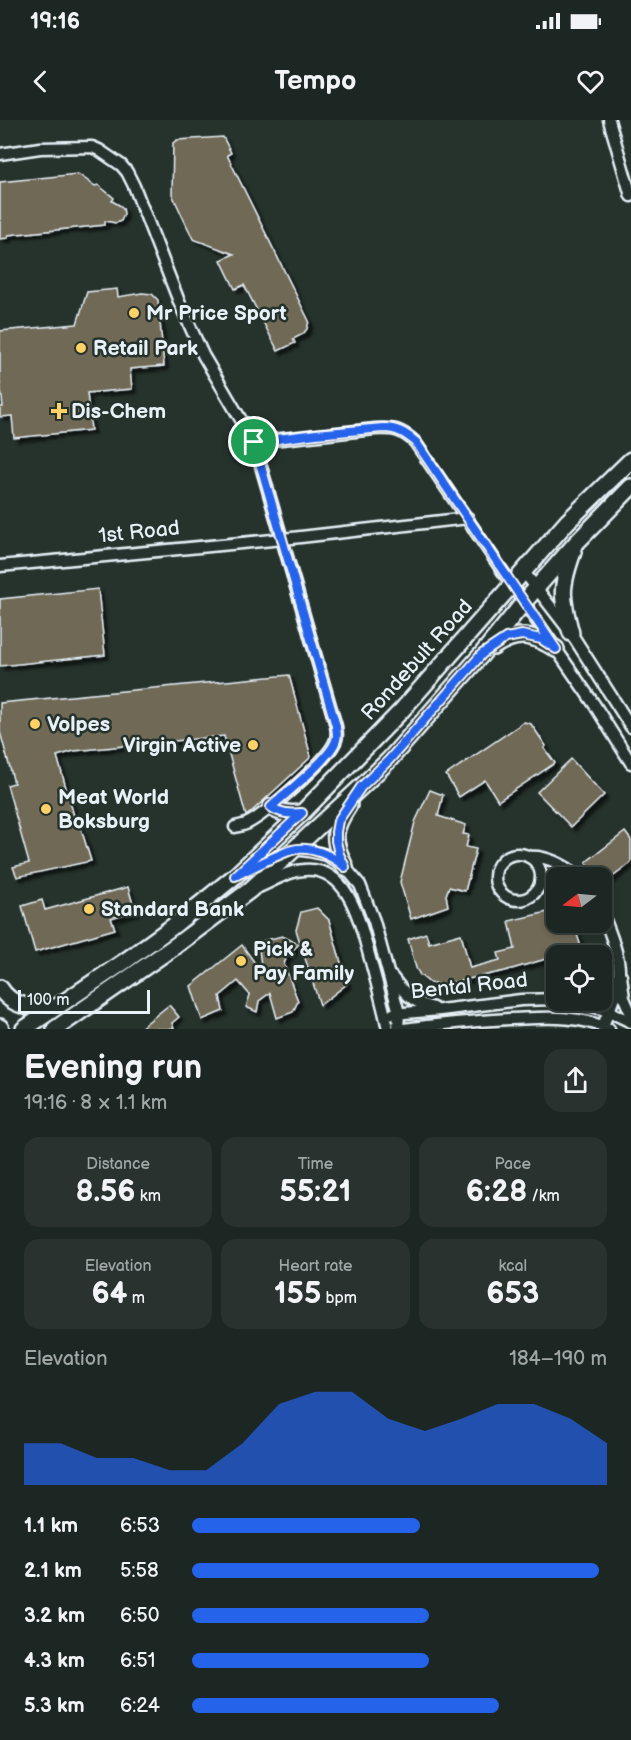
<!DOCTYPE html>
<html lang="en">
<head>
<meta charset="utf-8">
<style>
	body { margin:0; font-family:"Balsamiq Sans",sans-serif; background:#29322f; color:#f1f3f6; height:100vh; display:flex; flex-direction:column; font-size:22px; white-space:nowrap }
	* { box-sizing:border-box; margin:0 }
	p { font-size:20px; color:#a0a5a5 }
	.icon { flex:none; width:33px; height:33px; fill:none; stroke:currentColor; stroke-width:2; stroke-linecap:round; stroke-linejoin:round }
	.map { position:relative; height:909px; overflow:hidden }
	.panel { display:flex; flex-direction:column; background:#1c2622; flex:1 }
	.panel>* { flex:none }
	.needle { width:39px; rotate:254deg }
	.buttons { position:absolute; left:546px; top:747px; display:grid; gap:12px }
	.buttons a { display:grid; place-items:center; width:66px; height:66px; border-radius:12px; background:#1c2622; box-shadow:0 3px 9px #0003,0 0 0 2px #3a4340; font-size:30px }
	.scale { position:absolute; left:18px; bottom:15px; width:132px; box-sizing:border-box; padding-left:6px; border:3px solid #e8f1f8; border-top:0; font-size:16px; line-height:21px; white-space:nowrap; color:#e8f1f8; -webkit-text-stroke:4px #26332d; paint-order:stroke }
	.pin { position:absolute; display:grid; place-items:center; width:51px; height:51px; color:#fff; margin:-26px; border:3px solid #fff; border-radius:50%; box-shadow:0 2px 6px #0007 }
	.round { display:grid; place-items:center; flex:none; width:63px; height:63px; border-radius:18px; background:#29322f }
	.headline { display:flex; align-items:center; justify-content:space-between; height:102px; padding:0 24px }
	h1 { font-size:33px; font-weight:800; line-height:45px }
	.figures { display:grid; grid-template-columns:repeat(3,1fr); gap:9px; height:102px; padding:6px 24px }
	.figures div { display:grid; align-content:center; border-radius:15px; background:#29322f; text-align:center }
	.figures b { font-size:30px; font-weight:800 }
	.figures small { font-size:16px; font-weight:400 }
	.figures p { font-size:16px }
	.chart { height:168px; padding:12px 24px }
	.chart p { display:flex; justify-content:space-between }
	.chart svg { width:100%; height:108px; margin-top:6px; fill:#2563eb; opacity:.7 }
	ul { padding:0 24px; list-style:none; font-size:20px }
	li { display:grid; grid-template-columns:96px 72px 1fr; align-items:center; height:45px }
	li i { height:15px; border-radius:8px; background:#2563eb }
	.status { display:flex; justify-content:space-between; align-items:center; height:42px; padding:0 30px; background:#1c2622; direction:ltr }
	.status svg { height:16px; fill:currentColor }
	header { display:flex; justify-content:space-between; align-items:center; height:78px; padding:0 24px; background:#1c2622; font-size:27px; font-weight:800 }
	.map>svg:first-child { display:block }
	.building { fill:#6f6957; stroke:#e8f1f8; stroke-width:1.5; filter:url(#shadow) }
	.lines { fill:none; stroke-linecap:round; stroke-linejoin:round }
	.street-casing { stroke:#e8f1f8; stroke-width:15 }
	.secondary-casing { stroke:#e8f1f8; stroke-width:20 }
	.street { stroke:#26332d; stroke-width:10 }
	.secondary { stroke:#26332d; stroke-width:15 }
	.route-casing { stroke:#fff; stroke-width:12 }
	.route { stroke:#2563eb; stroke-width:8 }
	.poi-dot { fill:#ffd166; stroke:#26332d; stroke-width:2 }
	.labels { text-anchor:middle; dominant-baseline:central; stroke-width:5; stroke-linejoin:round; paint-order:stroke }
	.poi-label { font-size:21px; font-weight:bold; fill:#e8f1f8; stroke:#26332d; text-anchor:start }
	.street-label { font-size:21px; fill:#e8f1f8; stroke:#26332d }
</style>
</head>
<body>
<div class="status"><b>19:16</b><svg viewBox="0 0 49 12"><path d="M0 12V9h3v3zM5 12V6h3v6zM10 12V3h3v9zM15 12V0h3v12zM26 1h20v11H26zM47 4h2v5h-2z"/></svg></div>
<header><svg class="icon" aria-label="back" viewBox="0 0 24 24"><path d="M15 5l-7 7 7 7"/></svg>Tempo<svg class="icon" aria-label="heart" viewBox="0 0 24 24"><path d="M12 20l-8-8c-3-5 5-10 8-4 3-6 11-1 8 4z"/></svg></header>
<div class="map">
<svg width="631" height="909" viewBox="0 0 631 909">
	<defs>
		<filter id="shadow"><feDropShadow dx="4" dy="4" stdDeviation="1.5" flood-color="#0009"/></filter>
	</defs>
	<rect width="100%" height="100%" fill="#26332d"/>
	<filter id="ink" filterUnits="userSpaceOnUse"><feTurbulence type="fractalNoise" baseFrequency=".0167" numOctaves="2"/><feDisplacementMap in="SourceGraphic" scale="12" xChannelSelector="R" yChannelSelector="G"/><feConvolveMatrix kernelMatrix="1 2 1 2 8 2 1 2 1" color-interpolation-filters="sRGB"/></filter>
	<g filter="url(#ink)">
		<g class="building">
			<polygon points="223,17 231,33 227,35 309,201 307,209 303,214 293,219 295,223 278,231 244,165 235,169 221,140 234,134 193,119 172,74 173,23 177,20"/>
			<polygon points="78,54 95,66 98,65 114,78 112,81 119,85 123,88 124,94 121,101 116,103 105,101 105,105 8,115 8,118 0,119 0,62"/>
			<polygon points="117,169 118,177 142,173 152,174 158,180 164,246 130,249 132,269 87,273 91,310 14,318 12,296 0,297 0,287 3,287 0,261 0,211 77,204 87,172"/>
			<polygon points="98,469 105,535 0,546 0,479"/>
			<polygon points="289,555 311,637 250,693 246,696 224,616 74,631 57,636 76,703 79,702 91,741 17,757 13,747 29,743 7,665 14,663 0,612 0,583"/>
			<polygon points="524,602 531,604 546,626 544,628 555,643 498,681 485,660 459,677 446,655"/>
			<polygon points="571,639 604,675 571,707 537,672"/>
			<polygon points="430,670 443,675 438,696 466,705 463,714 469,715 466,727 476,729 465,771 449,767 446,775 448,786 411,799 400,762 415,702"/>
			<polygon points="625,712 631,720 631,743 602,765 602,758 598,758 586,742"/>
			<polygon points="128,767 135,791 111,798 115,809 35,832 22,786 42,780 45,790"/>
			<polygon points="317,788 329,800 347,864 320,885 296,810 301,792"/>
			<polygon points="556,790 556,802 573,802 584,836 556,836 505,851 441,865 430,863 420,855 416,848 408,819 426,813 429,823 461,814 470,848 500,840 498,833 515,829 509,801"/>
			<polygon points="282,816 299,824 287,836 284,844 298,881 293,892 277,898 270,873 259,881 257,892 246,887 250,875 238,861 220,876 223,891 202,900 191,866 242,825 262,853 258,822"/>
			<polygon points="169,885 179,897 172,903 174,909 139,909"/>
		</g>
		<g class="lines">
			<g class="street-casing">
				<g id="street">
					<polyline points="609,0 631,76"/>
					<path d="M0,34L40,28L92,27L99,30L121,45L127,52L134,66L180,184L203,235L254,322L336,606C337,612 338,618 334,624C326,641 266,694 248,703C244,705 239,706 235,707"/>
					<path d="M254,322L375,309C394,308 401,309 415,322L512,465L594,584L631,643"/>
					<polyline points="0,446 283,419 468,398"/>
					<polyline points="524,452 571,513 631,607"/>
					<circle cx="518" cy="757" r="23"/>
					<path d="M529,737C548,735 567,747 581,758"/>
					<polyline points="244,752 294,729 309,731 327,735 345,747 360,765 374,801 399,893 398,909"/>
					<polyline points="540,763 556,764"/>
					<path d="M256,768C272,762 287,751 304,750C351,746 361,808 371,842C377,864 383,886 388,909"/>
					<path d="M602,793C608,807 620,836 619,852C619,870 609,890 603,906"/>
					<polyline points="621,856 624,878 631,894"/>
					<path d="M392,857C405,874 412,882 433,888"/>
					<polyline points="602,874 609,869 616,860"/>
					<polyline points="574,880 608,891 631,902"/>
					<polyline points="393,894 440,890 521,880 556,879"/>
					<path d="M404,909C439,904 474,901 509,899C543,898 577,894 609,909"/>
				</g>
			</g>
			<g class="secondary-casing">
				<g id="secondary">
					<path d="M571,513C561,476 560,468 573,432"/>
					<path d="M493,527C517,510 533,514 556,529"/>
					<path d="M271,687C281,694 290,694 302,693"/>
					<path d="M345,747C332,720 332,710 349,685"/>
					<path d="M0,868C12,888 34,889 56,887"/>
					<polyline points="0,907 1,909"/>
					<polyline points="24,909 128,839 172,807 235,756 302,693 402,590 567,402 631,340"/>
					<polyline points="55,909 175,826 250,770 361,667 389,640 482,534 524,482 576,423 631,367"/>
				</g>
			</g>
			<use href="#street" class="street"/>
			<use href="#secondary" class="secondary"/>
		</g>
	</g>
	<g class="lines" filter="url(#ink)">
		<g class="route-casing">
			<path id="route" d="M383,308C397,308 405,313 416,322L556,529L541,519L522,515L506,518L482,534L389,640L361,667L338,701L336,712V721L339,734L345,747C333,736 310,725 292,730C276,735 252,748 235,756L302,693C290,694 281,694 271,687C286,673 331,638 336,620C338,615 336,610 336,606L254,322L316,314Z"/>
		</g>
		<use href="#route" class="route"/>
	</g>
	<g class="poi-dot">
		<circle cx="134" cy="193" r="6"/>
		<circle cx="81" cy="228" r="6"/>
		<path d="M56 282h6v6h6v6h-6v6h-6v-6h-6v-6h6z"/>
		<circle cx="35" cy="604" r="6"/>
		<circle cx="253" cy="625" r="6"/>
		<circle cx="46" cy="689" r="6"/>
		<circle cx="89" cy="789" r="6"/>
		<circle cx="241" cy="841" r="6"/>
	</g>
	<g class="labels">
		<g class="poi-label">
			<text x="146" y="193">Mr Price Sport</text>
			<text x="93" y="228">Retail Park</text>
			<text x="71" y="291">Dis-Chem</text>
			<text x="47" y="604">Volpes</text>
			<text x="241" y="625" text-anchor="end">Virgin Active</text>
			<text x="58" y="677">Meat World<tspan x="58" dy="24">Boksburg</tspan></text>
			<text x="101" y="789">Standard Bank</text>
			<text x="253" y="829">Pick &amp;<tspan x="253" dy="24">Pay Family</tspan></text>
		</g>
		<g class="street-label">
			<text transform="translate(139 412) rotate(-6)">1st Road</text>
			<text transform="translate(417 540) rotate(-48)">Rondebult Road</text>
			<text transform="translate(469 866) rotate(-6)">Bental Road</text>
		</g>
	</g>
</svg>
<div class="buttons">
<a><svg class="needle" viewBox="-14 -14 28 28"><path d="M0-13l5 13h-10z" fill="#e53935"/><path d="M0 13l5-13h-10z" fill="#a0a5a5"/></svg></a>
<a><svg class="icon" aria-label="locate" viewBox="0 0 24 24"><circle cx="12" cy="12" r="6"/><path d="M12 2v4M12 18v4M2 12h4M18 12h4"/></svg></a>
</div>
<div class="scale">100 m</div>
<div class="pin" style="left:254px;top:322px;background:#1e9e55"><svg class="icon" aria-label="arrive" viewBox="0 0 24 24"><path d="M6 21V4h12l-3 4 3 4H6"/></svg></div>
</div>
<section class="panel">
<div class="headline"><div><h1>Evening run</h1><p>19:16 · 8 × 1.1 km</p></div><a class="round"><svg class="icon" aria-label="share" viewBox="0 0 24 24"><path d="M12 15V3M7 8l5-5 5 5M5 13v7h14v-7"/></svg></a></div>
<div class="figures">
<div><p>Distance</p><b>8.56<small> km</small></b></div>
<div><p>Time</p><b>55:21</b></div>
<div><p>Pace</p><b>6:28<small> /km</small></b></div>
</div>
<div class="figures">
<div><p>Elevation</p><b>64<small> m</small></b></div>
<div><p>Heart rate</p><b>155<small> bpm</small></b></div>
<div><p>kcal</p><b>653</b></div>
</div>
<div class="chart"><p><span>Elevation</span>184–190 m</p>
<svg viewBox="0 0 160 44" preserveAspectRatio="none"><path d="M0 44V27L10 27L20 33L30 33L40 38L50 38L60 27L70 11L80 6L90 6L100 17L110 22L120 17L130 11L140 11L150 17L160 27V44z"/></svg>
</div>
<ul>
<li><b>1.1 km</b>6:53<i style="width:55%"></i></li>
<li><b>2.1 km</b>5:58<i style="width:98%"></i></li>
<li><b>3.2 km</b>6:50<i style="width:57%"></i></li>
<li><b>4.3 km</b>6:51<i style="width:57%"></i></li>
<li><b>5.3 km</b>6:24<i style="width:74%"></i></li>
</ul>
</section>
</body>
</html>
